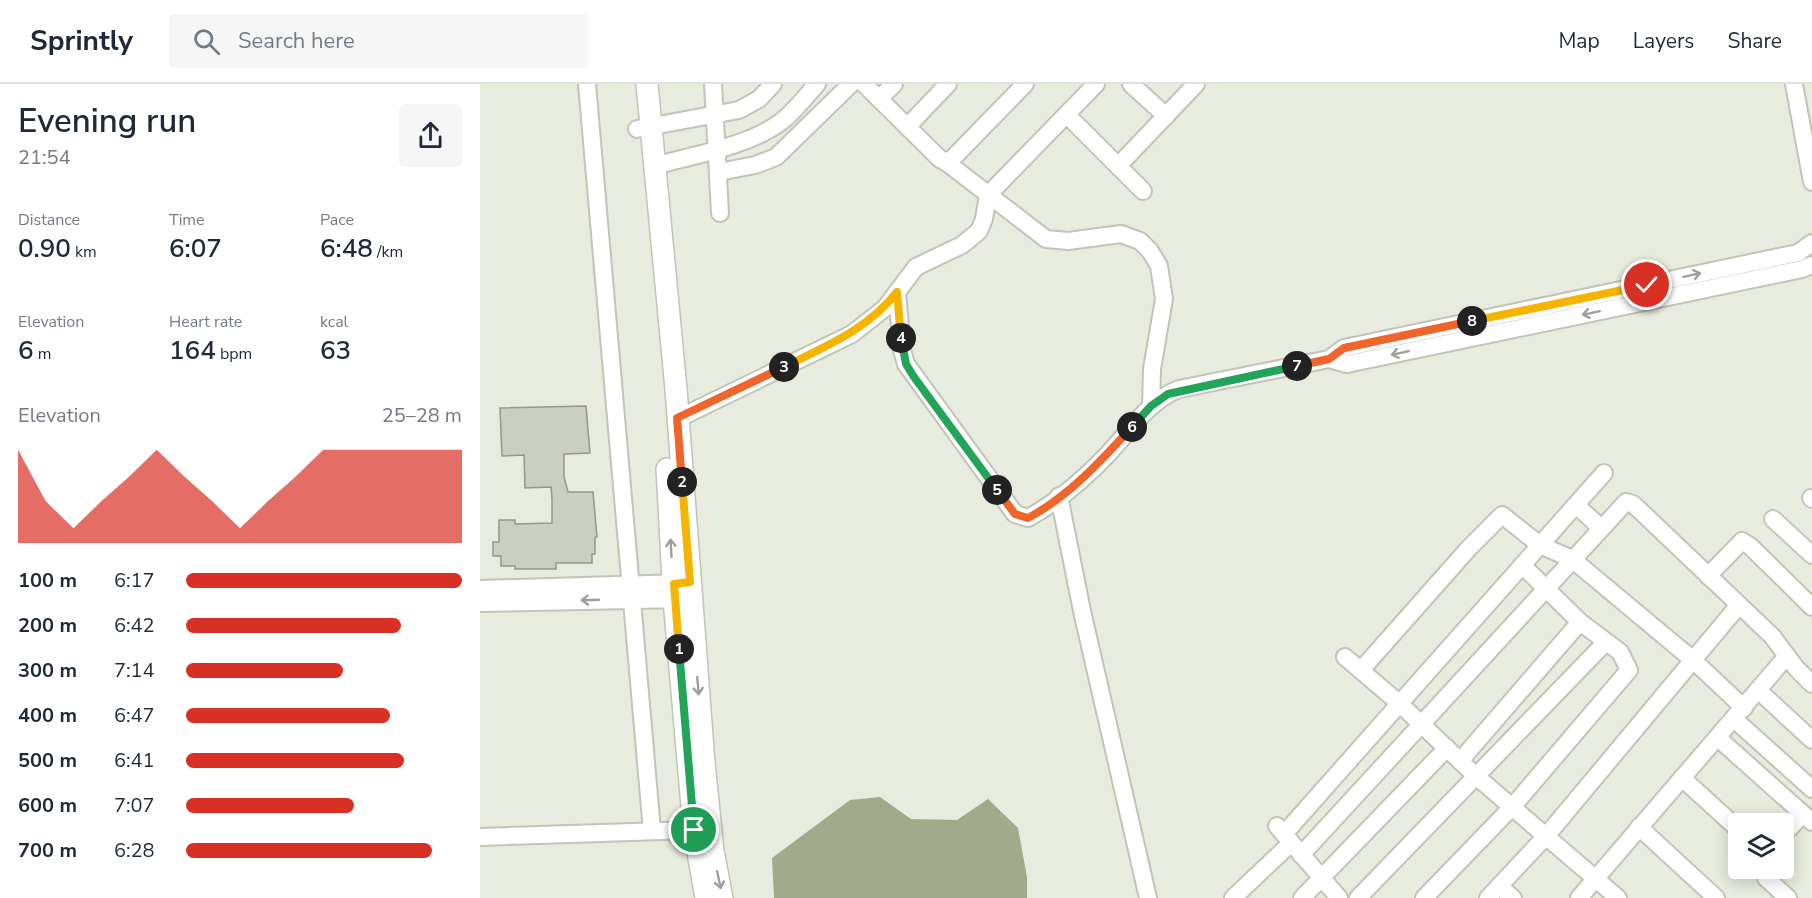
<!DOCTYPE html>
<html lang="en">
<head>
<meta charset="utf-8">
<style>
	body { margin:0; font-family:"Nunito Sans",sans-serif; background:#f6f6f7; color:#1f2937; height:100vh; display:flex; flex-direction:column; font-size:22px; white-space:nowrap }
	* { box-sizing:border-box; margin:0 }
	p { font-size:20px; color:#747a83 }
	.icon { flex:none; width:33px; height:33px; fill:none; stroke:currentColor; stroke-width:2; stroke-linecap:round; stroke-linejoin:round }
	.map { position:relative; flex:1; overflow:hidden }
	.drawer { display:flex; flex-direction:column; background:#fff; width:480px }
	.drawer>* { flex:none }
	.tools { position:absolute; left:1248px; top:729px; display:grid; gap:12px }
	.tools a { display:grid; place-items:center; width:66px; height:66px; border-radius:6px; background:#fff; box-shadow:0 3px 15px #0003; font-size:30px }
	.pin { position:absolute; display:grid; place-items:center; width:51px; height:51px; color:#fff; margin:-26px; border:3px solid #fff; border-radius:50%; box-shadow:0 2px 6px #0007 }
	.km { position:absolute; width:30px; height:30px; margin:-15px; border-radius:50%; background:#222; color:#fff; font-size:16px; line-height:30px; text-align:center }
	.round { display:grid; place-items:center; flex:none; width:63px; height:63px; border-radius:6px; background:#f6f6f7 }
	.overview { display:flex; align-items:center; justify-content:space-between; height:102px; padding:0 18px }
	h1 { font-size:33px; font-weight:600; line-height:45px }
	.figures { display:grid; grid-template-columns:repeat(3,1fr); gap:9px; height:102px; padding:6px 18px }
	.figures div { display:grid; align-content:center }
	.figures b { font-size:26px; font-weight:600 }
	.figures small { font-size:16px; font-weight:400 }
	.figures p { font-size:16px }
	.chart { height:168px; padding:12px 18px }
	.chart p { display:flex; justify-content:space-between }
	.chart svg { width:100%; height:108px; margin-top:6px; fill:#d93025; opacity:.7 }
	ul { padding:0 18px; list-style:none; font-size:20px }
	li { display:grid; grid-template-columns:96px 72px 1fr; align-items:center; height:45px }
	li i { height:15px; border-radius:8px; background:#d93025 }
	header { display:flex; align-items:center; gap:36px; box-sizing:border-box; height:84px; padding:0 30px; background:#fff; border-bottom:2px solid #e0e1e3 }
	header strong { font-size:28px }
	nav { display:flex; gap:33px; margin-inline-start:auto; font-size:21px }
	.search { width:420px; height:54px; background:#f6f6f7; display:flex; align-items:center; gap:15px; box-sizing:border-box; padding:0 21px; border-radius:6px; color:#747a83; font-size:22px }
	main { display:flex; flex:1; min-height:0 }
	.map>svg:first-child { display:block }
	.water { fill:#a2aa8c }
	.building { fill:#cbcfc1; stroke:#94978a; stroke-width:1.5 }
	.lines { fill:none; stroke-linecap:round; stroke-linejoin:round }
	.minor-casing { stroke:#c1c4b7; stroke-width:20 }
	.major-casing { stroke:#c1c4b7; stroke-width:24 }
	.minor { stroke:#fff; stroke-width:16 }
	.major { stroke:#fff; stroke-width:21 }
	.oneway { stroke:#9e9e9c }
	.split-1-casing { stroke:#fff; stroke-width:12 }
	.split-2-casing { stroke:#fff; stroke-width:12 }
	.split-3-casing { stroke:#fff; stroke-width:12 }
	.split-4-casing { stroke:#fff; stroke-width:12 }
	.split-5-casing { stroke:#fff; stroke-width:12 }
	.split-6-casing { stroke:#fff; stroke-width:12 }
	.split-7-casing { stroke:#fff; stroke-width:12 }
	.split-8-casing { stroke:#fff; stroke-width:12 }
	.split-9-casing { stroke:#fff; stroke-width:12 }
	.split-1 { stroke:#22a559; stroke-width:8 }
	.split-2 { stroke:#f5b400; stroke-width:8 }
	.split-3 { stroke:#f0652b; stroke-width:8 }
	.split-4 { stroke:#f5b400; stroke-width:8 }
	.split-5 { stroke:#22a559; stroke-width:8 }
	.split-6 { stroke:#f0652b; stroke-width:8 }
	.split-7 { stroke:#22a559; stroke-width:8 }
	.split-8 { stroke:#f0652b; stroke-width:8 }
	.split-9 { stroke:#f5b400; stroke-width:8 }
</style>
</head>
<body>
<header>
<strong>Sprintly</strong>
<div class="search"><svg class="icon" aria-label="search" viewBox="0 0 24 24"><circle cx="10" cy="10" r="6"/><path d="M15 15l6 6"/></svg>Search here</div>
<nav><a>Map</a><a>Layers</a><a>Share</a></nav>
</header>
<main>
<section class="drawer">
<div class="overview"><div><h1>Evening run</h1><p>21:54</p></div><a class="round"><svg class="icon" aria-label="share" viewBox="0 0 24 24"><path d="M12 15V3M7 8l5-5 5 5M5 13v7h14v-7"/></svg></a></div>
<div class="figures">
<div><p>Distance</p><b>0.90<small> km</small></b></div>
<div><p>Time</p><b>6:07</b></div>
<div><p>Pace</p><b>6:48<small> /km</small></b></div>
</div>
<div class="figures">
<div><p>Elevation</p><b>6<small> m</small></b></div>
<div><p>Heart rate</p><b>164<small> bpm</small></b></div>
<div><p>kcal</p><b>63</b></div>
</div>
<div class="chart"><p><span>Elevation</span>25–28 m</p>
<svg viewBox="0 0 160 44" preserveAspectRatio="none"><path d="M0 44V6L10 27L20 38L30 27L40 17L50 6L60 17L70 27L80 38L90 27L100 17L110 6L120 6L130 6L140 6L150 6L160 6V44z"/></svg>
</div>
<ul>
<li><b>100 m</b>6:17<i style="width:100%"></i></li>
<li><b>200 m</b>6:42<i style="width:78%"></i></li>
<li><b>300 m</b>7:14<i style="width:57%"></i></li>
<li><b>400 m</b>6:47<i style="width:74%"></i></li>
<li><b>500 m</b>6:41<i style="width:79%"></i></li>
<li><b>600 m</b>7:07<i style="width:61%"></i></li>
<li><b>700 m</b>6:28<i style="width:89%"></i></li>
</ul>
</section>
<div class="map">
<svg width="1332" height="814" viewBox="0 0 1332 814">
	<rect width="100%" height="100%" fill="#e8ecde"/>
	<polygon class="water" points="400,713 431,735 477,736 508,715 538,744 547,793 547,814 294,814 292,774 370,716"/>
	<polygon class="building" points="106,322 110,369 84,370 84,393 88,408 113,408 117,453 115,453 115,470 112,470 112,479 76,479 76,485 35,485 35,482 21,482 21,472 13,472 13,458 19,458 19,436 35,436 35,440 72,439 72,415 71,403 45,404 44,371 22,372 20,324"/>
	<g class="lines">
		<g class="minor-casing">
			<g id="minor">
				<polyline points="107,0 172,747"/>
				<polyline points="233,0 240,129"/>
				<polyline points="384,0 460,75 466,78 473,74 545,0"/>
				<polyline points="651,0 686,32"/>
				<polyline points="1314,0 1332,98"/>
				<polyline points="399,15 414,0"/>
				<polyline points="587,31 663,107"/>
				<polyline points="427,43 468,0"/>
				<polyline points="157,45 259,26 279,15 293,0"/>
				<polyline points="466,78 566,155 588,157 641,150 660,157 670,167 679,182 684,215 672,285 671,322"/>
				<path d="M174,82C213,71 270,62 302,37C315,27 326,12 337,0"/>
				<polyline points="638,82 716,0"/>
				<polyline points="239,88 275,81 296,73 371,0"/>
				<path d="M417,209L422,266L426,280L535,430L548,434C576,419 606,393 628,370C650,347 668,317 699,305L849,275L864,264L1318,169L1332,159"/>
				<polyline points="849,275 867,280 1322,185 1332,181"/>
				<polyline points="197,335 372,250 405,224 436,183 482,161 499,147 504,135 508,111 616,0"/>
				<polyline points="579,412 602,527 668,814"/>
				<polyline points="1331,414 1332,415"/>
				<polyline points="1096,421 1121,444"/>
				<polyline points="1293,435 1332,471"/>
				<polyline points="1228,492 1262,457 1270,462 1332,523"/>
				<polyline points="0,505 203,499"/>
				<polyline points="0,519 204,515"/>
				<polyline points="865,573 919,619 997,693 1138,814"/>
				<polyline points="881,586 989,464 1022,431 1060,461 1092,475 1213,576 1264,624"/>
				<polyline points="1279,607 1332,656"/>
				<polyline points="1254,635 1332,705"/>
				<polyline points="1238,654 1332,738"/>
				<polyline points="980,677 1100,538"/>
				<polyline points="1202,694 1258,745"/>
				<polyline points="797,742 859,814"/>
				<polyline points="1159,743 1236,814"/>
				<polyline points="804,750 1124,389"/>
				<polyline points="1304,750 1323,730"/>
				<polyline points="0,753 214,746"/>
				<polyline points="821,771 1146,418 1153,420 1292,552 1316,584 1332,600"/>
				<polyline points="1286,794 1308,814"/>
				<polyline points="1019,802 1033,814"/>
				<polyline points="753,814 811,759"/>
				<polyline points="822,814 967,664"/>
				<polyline points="878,814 1122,562"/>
				<polyline points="944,814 1033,722 1149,586 1140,568 1100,538 1042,481"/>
				<polyline points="1008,814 1067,751 1259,521"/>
				<polyline points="1099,814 1307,572"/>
			</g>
		</g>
		<g class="major-casing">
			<g id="major">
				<polyline points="167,0 196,305 224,679 233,767 242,814"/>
				<polyline points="187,385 194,515 214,746 226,814"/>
			</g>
		</g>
		<use href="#minor" class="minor"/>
		<use href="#major" class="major"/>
	</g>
	<defs><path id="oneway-shaft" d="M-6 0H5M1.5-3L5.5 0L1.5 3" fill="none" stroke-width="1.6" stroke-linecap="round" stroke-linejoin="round" transform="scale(1.5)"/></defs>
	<g class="oneway">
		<use href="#oneway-shaft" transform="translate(1212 191) rotate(-12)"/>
		<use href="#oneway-shaft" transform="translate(1111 229) rotate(168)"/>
		<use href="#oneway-shaft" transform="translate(920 269) rotate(168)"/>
		<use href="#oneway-shaft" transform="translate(191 464) rotate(-93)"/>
		<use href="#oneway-shaft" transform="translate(110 516) rotate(178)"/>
		<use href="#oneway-shaft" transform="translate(218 602) rotate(85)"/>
		<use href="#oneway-shaft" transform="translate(239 796) rotate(78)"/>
	</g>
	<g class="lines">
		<g class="split-1-casing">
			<polyline id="split-1" points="199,565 214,746"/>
		</g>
		<g class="split-2-casing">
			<polyline id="split-2" points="199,565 194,500 210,498 202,398"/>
		</g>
		<g class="split-3-casing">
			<polyline id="split-3" points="202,398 197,334 304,283"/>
		</g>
		<g class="split-4-casing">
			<path id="split-4" d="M304,283C346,262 387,246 417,208L421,254"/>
		</g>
		<g class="split-5-casing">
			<polyline id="split-5" points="421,254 426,280 434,293 517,406"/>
		</g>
		<g class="split-6-casing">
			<path id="split-6" d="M517,406L535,430L548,434C588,413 622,376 652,343"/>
		</g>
		<g class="split-7-casing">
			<polyline id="split-7" points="652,343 671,322 688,310 817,282"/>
		</g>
		<g class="split-8-casing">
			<polyline id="split-8" points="817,282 849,275 864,264 992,237"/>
		</g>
		<g class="split-9-casing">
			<polyline id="split-9" points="992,237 1167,201"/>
		</g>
		<use href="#split-1" class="split-1"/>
		<use href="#split-2" class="split-2"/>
		<use href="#split-3" class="split-3"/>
		<use href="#split-4" class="split-4"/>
		<use href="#split-5" class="split-5"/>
		<use href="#split-6" class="split-6"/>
		<use href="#split-7" class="split-7"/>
		<use href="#split-8" class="split-8"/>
		<use href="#split-9" class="split-9"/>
	</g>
</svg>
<div class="tools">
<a><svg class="icon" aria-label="layers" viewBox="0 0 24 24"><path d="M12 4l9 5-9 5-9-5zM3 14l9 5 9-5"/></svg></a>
</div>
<div class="pin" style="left:214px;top:746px;background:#1e9e55"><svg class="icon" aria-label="arrive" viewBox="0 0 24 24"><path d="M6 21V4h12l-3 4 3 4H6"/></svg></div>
<div class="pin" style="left:1167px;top:201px;background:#d93025"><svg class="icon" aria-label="check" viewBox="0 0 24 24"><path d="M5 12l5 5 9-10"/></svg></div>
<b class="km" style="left:199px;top:565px">1</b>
<b class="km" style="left:202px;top:398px">2</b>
<b class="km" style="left:304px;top:283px">3</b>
<b class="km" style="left:421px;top:254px">4</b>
<b class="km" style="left:517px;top:406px">5</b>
<b class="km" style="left:652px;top:343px">6</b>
<b class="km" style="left:817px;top:282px">7</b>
<b class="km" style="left:992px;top:237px">8</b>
</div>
</main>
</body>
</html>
